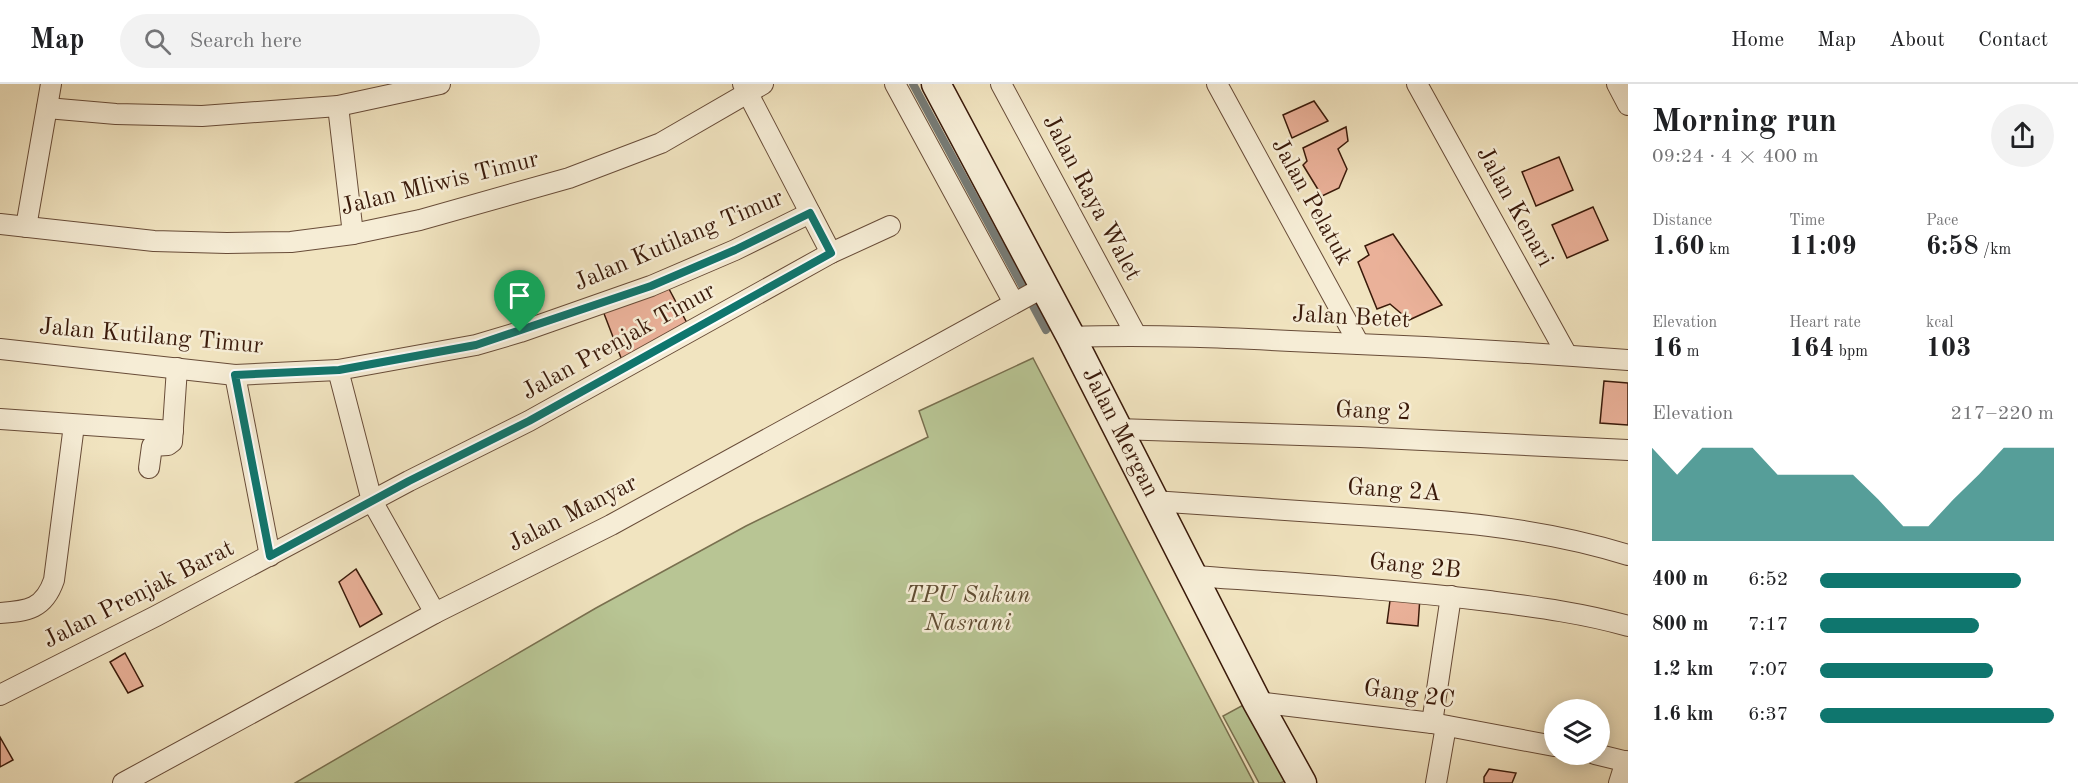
<!DOCTYPE html>
<html lang="en">
<head>
<meta charset="utf-8">
<style>
	body { margin:0; font-family:"Old Standard TT",serif; background:#f2f2f2; color:#202124; height:100vh; display:flex; flex-direction:column; font-size:22px; white-space:nowrap }
	* { box-sizing:border-box; margin:0 }
	p { font-size:20px; color:#757577 }
	.icon { flex:none; width:33px; height:33px; fill:none; stroke:currentColor; stroke-width:2; stroke-linecap:round; stroke-linejoin:round }
	.map { position:relative; flex:1; overflow:hidden }
	.drawer { display:flex; flex-direction:column; background:#fff; width:450px }
	.drawer>* { flex:none }
	.tools { position:absolute; left:1544px; top:615px; display:grid; gap:12px }
	.tools a { display:grid; place-items:center; width:66px; height:66px; border-radius:50%; background:#fff; box-shadow:0 3px 15px #0003; font-size:30px }
	.pin { position:absolute; display:grid; place-items:center; width:51px; height:51px; color:#fff; margin:-62px -26px; border-radius:50% 50% 50% 0; rotate:-45deg; box-shadow:0 0 6px #0007 }
	.pin .icon { rotate:45deg }
	.round { display:grid; place-items:center; flex:none; width:63px; height:63px; border-radius:32px; background:#f2f2f2 }
	.headline { display:flex; align-items:center; justify-content:space-between; height:102px; padding:0 24px }
	h1 { font-size:33px; font-weight:600; line-height:45px }
	.metrics { display:grid; grid-template-columns:repeat(3,1fr); gap:9px; height:102px; padding:6px 24px }
	.metrics div { display:grid; align-content:center }
	.metrics b { font-size:26px; font-weight:600 }
	.metrics small { font-size:16px; font-weight:400 }
	.metrics p { font-size:16px }
	.chart { height:168px; padding:12px 24px }
	.chart p { display:flex; justify-content:space-between }
	.chart svg { width:100%; height:108px; margin-top:6px; fill:#0f766e; opacity:.7 }
	ul { padding:0 24px; list-style:none; font-size:20px }
	li { display:grid; grid-template-columns:96px 72px 1fr; align-items:center; height:45px }
	li i { height:15px; border-radius:8px; background:#0f766e }
	header { display:flex; align-items:center; gap:36px; box-sizing:border-box; height:84px; padding:0 30px; background:#fff; border-bottom:2px solid #e0e0e0 }
	header strong { font-size:28px }
	nav { display:flex; gap:33px; margin-inline-start:auto; font-size:21px }
	.search { width:420px; height:54px; background:#f2f2f2; display:flex; align-items:center; gap:15px; box-sizing:border-box; padding:0 21px; border-radius:33px; color:#757577; font-size:22px }
	main { display:flex; flex:1; min-height:0 }
	.map>svg:first-child { display:block }
	.green { fill:#b8c594; stroke:#79704f; stroke-width:1.5 }
	.lines { fill:none; stroke-linecap:round; stroke-linejoin:round }
	.stream { stroke:#777b75; stroke-width:8 }
	.building { fill:#eab199; stroke:#3a1a0a; stroke-width:1.5 }
	.street-casing { stroke:#684c38; stroke-width:22 }
	.secondary-casing { stroke:#3a1a0a; stroke-width:31 }
	.street { stroke:#f6edd6; stroke-width:20 }
	.secondary { stroke:#f6edd6; stroke-width:28 }
	.route-casing { stroke:#fff; stroke-width:12 }
	.route { stroke:#0f766e; stroke-width:8 }
	.labels { text-anchor:middle; dominant-baseline:central; stroke-width:5; stroke-linejoin:round; paint-order:stroke }
	.street-label { font-size:24px; fill:#3a1a0a; stroke:#f6edd6 }
	.park-label { font-size:24px; font-style:italic; fill:#604d33; stroke:#f6edd6 }
</style>
</head>
<body>
<header>
<strong>Map</strong>
<div class="search"><svg class="icon" aria-label="search" viewBox="0 0 24 24"><circle cx="10" cy="10" r="6"/><path d="M15 15l6 6"/></svg>Search here</div>
<nav><a>Home</a><a>Map</a><a>About</a><a>Contact</a></nav>
</header>
<main>
<div class="map">
<svg width="1628" height="699" viewBox="0 0 1628 699">
	<rect width="100%" height="100%" fill="#f1e4c0"/>
	<filter id="stains"><feTurbulence type="fractalNoise" baseFrequency=".00333" numOctaves="4"/><feColorMatrix values="0 0 0 0 .2 0 0 0 0 .09 0 0 0 0 .02 0 0 0 .5 -.17"/></filter>
	<radialGradient id="worn" r=".72"><stop offset=".6" stop-color="#630" stop-opacity="0"/><stop offset="1" stop-color="#630" stop-opacity=".3"/></radialGradient>
	<g class="green">
		<polygon points="1033,274 1254,699 295,699 596,524 746,442 928,353 919,327"/>
		<polygon points="1247,619 1286,697 1280,699 1259,699 1223,632"/>
	</g>
	<g class="lines">
		<polyline class="stream" points="913,0 1046,246"/>
	</g>
	<g class="building">
		<polygon points="1314,17 1328,37 1292,54 1283,31"/>
		<polygon points="1346,43 1348,57 1338,65 1347,85 1339,104 1322,112 1303,81 1307,77 1303,64"/>
		<polygon points="1559,73 1573,106 1536,122 1522,88"/>
		<polygon points="1593,123 1608,156 1567,174 1552,141"/>
		<polygon points="1393,150 1442,221 1409,236 1390,220 1377,225 1358,178 1369,171 1365,162"/>
		<polygon points="668,203 688,241 623,279 603,227"/>
		<polygon points="1604,297 1628,299 1628,341 1600,339"/>
		<polygon points="356,485 382,530 360,543 339,498"/>
		<polygon points="1391,509 1420,513 1418,542 1387,539"/>
		<polygon points="125,569 143,602 128,609 110,578"/>
		<polygon points="0,653 13,676 0,683"/>
		<polygon points="1489,685 1516,689 1512,699 1484,699 1484,693"/>
	</g>
	<g class="lines">
		<g class="street-casing">
			<g id="street">
				<polyline points="743,0 831,169"/>
				<polyline points="895,0 1014,219"/>
				<polyline points="1001,0 1136,251"/>
				<polyline points="1217,0 1359,260"/>
				<polyline points="1417,0 1567,271"/>
				<polyline points="1617,0 1628,21"/>
				<polyline points="338,22 353,150"/>
				<polyline points="47,24 116,30 202,32 338,22 440,0"/>
				<polyline points="0,140 154,157 227,159 291,158 353,150 420,136 569,94 661,59 763,0"/>
				<polyline points="26,143 51,0"/>
				<path d="M1071,253C1152,250 1233,254 1313,258C1418,262 1523,268 1628,276"/>
				<polyline points="0,265 235,291 338,286 476,261 520,248 651,202 735,166 810,129"/>
				<polyline points="338,286 372,417 435,529"/>
				<polyline points="235,291 270,472"/>
				<polyline points="0,335 173,347"/>
				<polyline points="1117,345 1360,353 1628,366"/>
				<polyline points="149,384 152,362 168,361 172,358 177,284"/>
				<path d="M1153,417C1217,421 1281,426 1344,430C1440,436 1536,442 1628,471"/>
				<path d="M1194,492C1292,499 1391,505 1489,517C1535,523 1583,529 1628,542"/>
				<path d="M0,529C28,527 44,525 54,496L74,341"/>
				<polyline points="0,611 156,532 409,397 529,337 831,169 890,142"/>
				<polyline points="1257,618 1432,639 1554,662"/>
				<polyline points="1432,639 1451,512"/>
				<polyline points="1595,670 1628,678"/>
				<polyline points="123,699 435,529 611,441 1044,203"/>
				<polyline points="1436,699 1446,642"/>
				<polyline points="1619,699 1626,677"/>
			</g>
		</g>
		<g class="secondary-casing">
			<g id="secondary">
				<path id="s1" d="M936,0L1071,253L1257,618L1302,699"/>
			</g>
		</g>
		<use href="#street" class="street"/>
		<use href="#secondary" class="secondary"/>
	</g>
	<g class="lines">
		<g class="route-casing">
			<polygon id="route" points="810,129 831,169 529,337 409,397 270,472 235,291 339,286 476,261 651,202 735,166"/>
		</g>
		<use href="#route" class="route"/>
	</g>
	<g class="labels">
		<g class="street-label">
			<text transform="translate(440 100) rotate(-14)">Jalan Mliwis Timur</text>
			<text transform="translate(1091 114) rotate(62)">Jalan Raya Walet</text>
			<text transform="translate(1311 118) rotate(61)">Jalan Pelatuk</text>
			<text transform="translate(1514 123) rotate(61)">Jalan Kenari</text>
			<text transform="translate(679 157) rotate(-23)">Jalan Kutilang Timur</text>
			<text transform="translate(1351 234) rotate(3)">Jalan Betet</text>
			<text transform="translate(151 253) rotate(5)">Jalan Kutilang Timur</text>
			<text transform="translate(619 258) rotate(-29)">Jalan Prenjak Timur</text>
			<text transform="translate(1373 328) rotate(2)">Gang 2</text>
			<text stroke="none"><textPath href="#s1" startOffset="394">Jalan Mergan</textPath></text>
			<text transform="translate(1394 407) rotate(4)">Gang 2A</text>
			<text transform="translate(573 430) rotate(-27)">Jalan Manyar</text>
			<text transform="translate(1415 483) rotate(6)">Gang 2B</text>
			<text transform="translate(139 511) rotate(-27)">Jalan Prenjak Barat</text>
			<text transform="translate(1409 611) rotate(8)">Gang 2C</text>
		</g>
		<g class="park-label">
			<text x="968" y="512">TPU Sukun<tspan x="968" dy="28">Nasrani</tspan></text>
		</g>
	</g>
	<rect width="100%" height="100%" filter="url(#stains)"/>
	<rect width="100%" height="100%" fill="url(#worn)"/>
</svg>
<div class="tools">
<a><svg class="icon" aria-label="layers" viewBox="0 0 24 24"><path d="M12 4l9 5-9 5-9-5zM3 14l9 5 9-5"/></svg></a>
</div>
<div class="pin" style="left:520px;top:248px;background:#1e9e55"><svg class="icon" aria-label="arrive" viewBox="0 0 24 24"><path d="M6 21V4h12l-3 4 3 4H6"/></svg></div>
</div>
<section class="drawer">
<div class="headline"><div><h1>Morning run</h1><p>09:24 · 4 × 400 m</p></div><a class="round"><svg class="icon" aria-label="share" viewBox="0 0 24 24"><path d="M12 15V3M7 8l5-5 5 5M5 13v7h14v-7"/></svg></a></div>
<div class="metrics">
<div><p>Distance</p><b>1.60<small> km</small></b></div>
<div><p>Time</p><b>11:09</b></div>
<div><p>Pace</p><b>6:58<small> /km</small></b></div>
</div>
<div class="metrics">
<div><p>Elevation</p><b>16<small> m</small></b></div>
<div><p>Heart rate</p><b>164<small> bpm</small></b></div>
<div><p>kcal</p><b>103</b></div>
</div>
<div class="chart"><p><span>Elevation</span>217–220 m</p>
<svg viewBox="0 0 160 44" preserveAspectRatio="none"><path d="M0 44V6L10 17L20 6L30 6L40 6L50 17L60 17L70 17L80 17L90 27L100 38L110 38L120 27L130 17L140 6L150 6L160 6V44z"/></svg>
</div>
<ul>
<li><b>400 m</b>6:52<i style="width:86%"></i></li>
<li><b>800 m</b>7:17<i style="width:68%"></i></li>
<li><b>1.2 km</b>7:07<i style="width:74%"></i></li>
<li><b>1.6 km</b>6:37<i style="width:100%"></i></li>
</ul>
</section>
</main>
</body>
</html>
